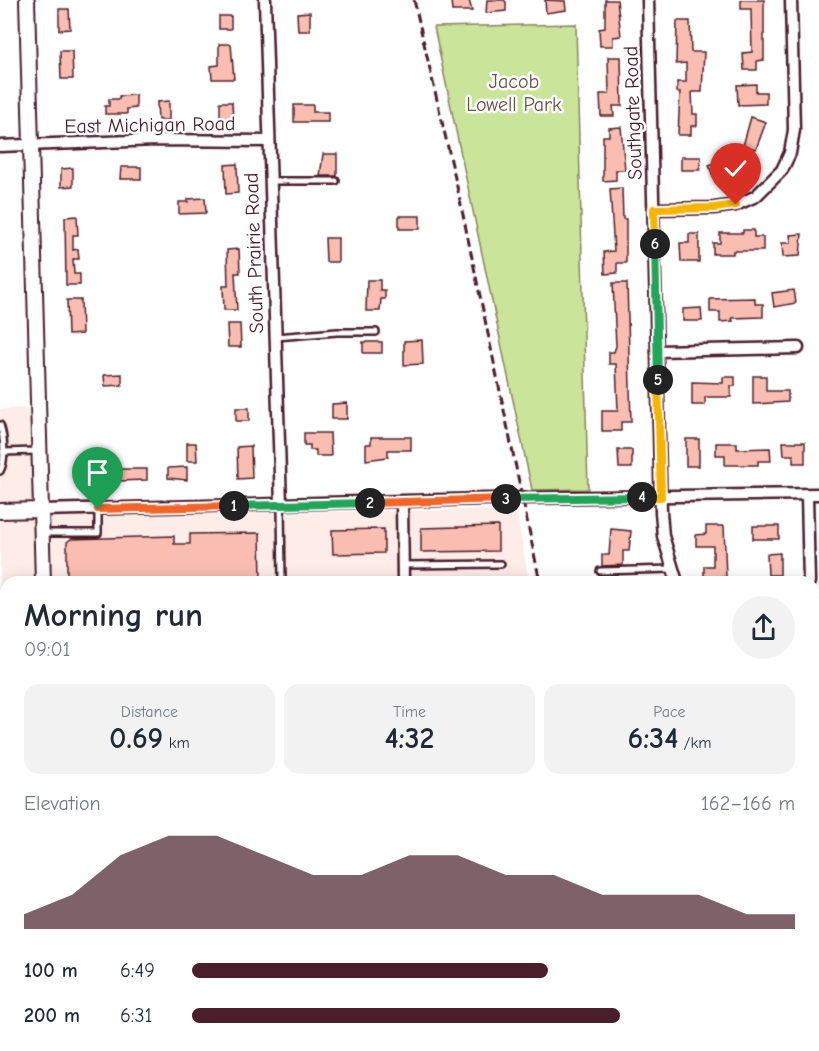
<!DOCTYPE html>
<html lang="en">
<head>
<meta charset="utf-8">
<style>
	body { margin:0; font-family:"Comic Neue",sans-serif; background:#f2f2f3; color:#1f2937; height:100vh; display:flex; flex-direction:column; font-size:22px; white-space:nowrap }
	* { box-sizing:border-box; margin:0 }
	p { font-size:20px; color:#747a83 }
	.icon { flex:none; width:33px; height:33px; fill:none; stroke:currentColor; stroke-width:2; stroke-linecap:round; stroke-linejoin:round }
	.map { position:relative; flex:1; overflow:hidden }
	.details { position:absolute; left:0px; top:576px; width:819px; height:476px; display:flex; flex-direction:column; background:#fff; border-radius:18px 18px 0 0; box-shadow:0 3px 15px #0003 }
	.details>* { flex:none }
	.pin { position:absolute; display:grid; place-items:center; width:51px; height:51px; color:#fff; margin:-62px -26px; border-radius:50% 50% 50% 0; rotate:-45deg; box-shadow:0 0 6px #0007 }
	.pin .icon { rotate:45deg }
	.km { position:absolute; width:30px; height:30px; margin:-15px; border-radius:50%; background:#222; color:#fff; font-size:16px; line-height:30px; text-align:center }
	.round { display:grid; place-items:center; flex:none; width:63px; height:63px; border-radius:32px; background:#f2f2f3 }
	.overview { display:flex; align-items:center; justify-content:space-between; height:102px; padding:0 24px }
	h1 { font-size:33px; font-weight:700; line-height:45px }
	.stats { display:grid; grid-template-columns:repeat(3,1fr); gap:9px; height:102px; padding:6px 24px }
	.stats div { display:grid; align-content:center; border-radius:15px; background:#f2f2f3; text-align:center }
	.stats b { font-size:30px; font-weight:700 }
	.stats small { font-size:16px; font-weight:400 }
	.stats p { font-size:16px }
	.chart { height:168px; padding:12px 24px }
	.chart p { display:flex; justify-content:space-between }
	.chart svg { width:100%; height:108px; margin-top:6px; fill:#4a1f2b; opacity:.7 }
	ul { padding:0 24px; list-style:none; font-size:20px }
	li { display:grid; grid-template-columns:96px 72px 1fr; align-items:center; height:45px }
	li i { height:15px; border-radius:8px; background:#4a1f2b }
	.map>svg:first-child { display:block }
	.built { fill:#fdece8 }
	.green { fill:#cae49a; stroke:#8a8262; stroke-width:1.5 }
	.building { fill:#f9beb1; stroke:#4a1f2b; stroke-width:1.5 }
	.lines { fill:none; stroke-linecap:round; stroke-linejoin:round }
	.lane-casing { stroke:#4a1f2b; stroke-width:10 }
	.street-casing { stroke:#4a1f2b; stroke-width:15 }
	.secondary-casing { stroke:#4a1f2b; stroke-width:18 }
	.lane { stroke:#fff; stroke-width:5 }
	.street { stroke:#fff; stroke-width:10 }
	.secondary { stroke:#fff; stroke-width:14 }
	.rail { stroke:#4a1f2b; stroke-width:3; stroke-dasharray:9 4.5; stroke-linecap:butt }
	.split-1-casing { stroke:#fff; stroke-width:12 }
	.split-2-casing { stroke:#fff; stroke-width:12 }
	.split-3-casing { stroke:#fff; stroke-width:12 }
	.split-4-casing { stroke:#fff; stroke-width:12 }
	.split-5-casing { stroke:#fff; stroke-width:12 }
	.split-6-casing { stroke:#fff; stroke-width:12 }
	.split-7-casing { stroke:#fff; stroke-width:12 }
	.split-1 { stroke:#f0652b; stroke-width:8 }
	.split-2 { stroke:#22a559; stroke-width:8 }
	.split-3 { stroke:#f0652b; stroke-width:8 }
	.split-4 { stroke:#22a559; stroke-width:8 }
	.split-5 { stroke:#f5b400; stroke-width:8 }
	.split-6 { stroke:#22a559; stroke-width:8 }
	.split-7 { stroke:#f5b400; stroke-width:8 }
	.labels { text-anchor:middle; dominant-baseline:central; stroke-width:5; stroke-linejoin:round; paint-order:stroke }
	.park-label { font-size:20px; fill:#6a5047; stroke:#fff }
	.street-label { font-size:20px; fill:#4a1f2b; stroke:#fff }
</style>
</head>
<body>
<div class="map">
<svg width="819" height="1051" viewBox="0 0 819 1051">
	<rect width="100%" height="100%" fill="#fff"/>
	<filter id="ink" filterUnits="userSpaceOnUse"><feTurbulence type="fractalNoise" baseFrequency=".0167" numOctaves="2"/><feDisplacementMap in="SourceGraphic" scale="12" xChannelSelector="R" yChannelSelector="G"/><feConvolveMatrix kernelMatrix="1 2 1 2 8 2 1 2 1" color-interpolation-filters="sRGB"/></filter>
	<g filter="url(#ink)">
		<g class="built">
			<polygon points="42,408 47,516 516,509 529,582 6,582 6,618 0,618 0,409"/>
			<rect x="60" y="1046" width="519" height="5"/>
		</g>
		<polygon class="green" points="576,24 588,489 532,490 434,27"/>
		<g class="building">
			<polygon points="451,0 469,0 472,11 452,11"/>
			<polygon points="487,0 504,0 506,2 506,11 486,13"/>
			<polygon points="545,0 565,1 566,10 546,13"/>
			<polygon points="605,0 617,0 621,36 613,37 613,46 600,46 599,29 605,28"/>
			<polygon points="741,0 764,0 764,60 757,61 757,70 744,70 743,53 752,52 751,9 741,9"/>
			<polygon points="59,9 69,9 70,29 59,30"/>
			<polygon points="310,12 310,31 298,31 297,13"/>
			<rect x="219" y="16" width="12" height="13"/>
			<polygon points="677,21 690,21 691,52 704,52 702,92 692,92 693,114 697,114 697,126 691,126 691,135 678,135 680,92 677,92 677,82 686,82 686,63 676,64"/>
			<polygon points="219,44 231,44 234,79 212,79 211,66 219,65"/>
			<polygon points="60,51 72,51 73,79 61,79"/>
			<polygon points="608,57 621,57 622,106 613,106 614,116 601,116 600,94 609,94"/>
			<polygon points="756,84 756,92 766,92 766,104 738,105 737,85"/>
			<polygon points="136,95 136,108 127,109 127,114 105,114 105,106 109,106 109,99 119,99 119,96"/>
			<polygon points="169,101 169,120 158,120 157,102"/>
			<polygon points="220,102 232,102 233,120 220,120"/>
			<polygon points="294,105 313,105 313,112 328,112 328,122 294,122"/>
			<polygon points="751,117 766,122 756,149 743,146"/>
			<polygon points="621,127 625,170 616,170 616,180 603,181 603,136 609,136 609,128"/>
			<polygon points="323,154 337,154 337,176 320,176"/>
			<polygon points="681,157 701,157 700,170 681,170"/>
			<polygon points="734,157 738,170 713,177 709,165"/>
			<polygon points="237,164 238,193 226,194 225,165"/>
			<polygon points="121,167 141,167 141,179 120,179"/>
			<polygon points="73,168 73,186 61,187 61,169"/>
			<polygon points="622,188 623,219 626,219 626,263 617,263 617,273 605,274 604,252 614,251 610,189"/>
			<polygon points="205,198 206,213 179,214 179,202 188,202 188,199"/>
			<polygon points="77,216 78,235 73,235 73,250 78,249 79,259 73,259 74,274 80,274 80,285 66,285 65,217"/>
			<rect x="399" y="216" width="21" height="13"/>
			<polygon points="743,230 754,230 754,237 763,237 763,251 733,251 733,254 713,254 713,243 720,243 720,233 743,233"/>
			<polygon points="689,234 699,234 699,262 681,262 680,243 689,243"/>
			<polygon points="802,234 800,256 783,257 782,243 791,243 790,235"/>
			<polygon points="325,238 338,238 338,262 326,262"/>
			<polygon points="239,249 240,273 235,273 237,310 224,310 223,286 228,286 227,250"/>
			<polygon points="367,280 380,280 380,290 385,290 385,299 381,299 380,311 366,311"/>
			<polygon points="613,283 627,283 631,422 621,422 621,431 602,431 602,411 618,411 616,364 609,364 609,352 614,352 616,346"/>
			<polygon points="794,290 796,303 774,307 772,293"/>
			<polygon points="755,298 755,304 763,304 763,317 732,318 733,321 720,322 720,312 710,312 710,299"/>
			<polygon points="67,300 81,300 82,334 68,335"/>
			<polygon points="701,308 702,321 683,321 683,309"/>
			<polygon points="227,324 240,324 241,347 228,347"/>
			<polygon points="422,340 423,364 404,365 404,341"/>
			<rect x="363" y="342" width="19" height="11"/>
			<polygon points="122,374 122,385 105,386 104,375"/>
			<polygon points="753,376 766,376 766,391 788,391 788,402 753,404"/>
			<polygon points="723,377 735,377 735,386 731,386 731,397 705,397 705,405 692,405 692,382 723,383"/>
			<polygon points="347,403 347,419 332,419 332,404"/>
			<rect x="236" y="408" width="13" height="13"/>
			<polygon points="304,433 330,433 331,456 316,456 316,450 310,450 310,445 304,445"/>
			<polygon points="371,437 411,437 411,450 388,450 388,457 366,460 366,444 371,444"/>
			<rect x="686" y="439" width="13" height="27"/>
			<polygon points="783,442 805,442 805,463 793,463 793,455 784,455"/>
			<polygon points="187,443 196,443 197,461 187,461"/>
			<polygon points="716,443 737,443 737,449 770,448 771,461 758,461 758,465 725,465 725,455 716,455"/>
			<polygon points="251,446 252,478 238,479 237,447"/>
			<polygon points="618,450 632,450 632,468 619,468"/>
			<polygon points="187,467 187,480 168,478 168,468"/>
			<polygon points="116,469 147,469 147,480 116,481"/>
			<polygon points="498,526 498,551 421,552 421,528"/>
			<polygon points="706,526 724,526 726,577 704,578 704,566 713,566 713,546 696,546 696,535 706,534"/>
			<rect x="753" y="526" width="26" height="13"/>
			<polygon points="384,529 384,553 333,554 332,530"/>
			<polygon points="611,529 631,531 629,551 623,551 623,565 602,566 602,555 609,555"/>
			<polygon points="260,533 261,582 108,582 108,580 67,582 67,542 71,539 174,536 174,544 190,544 190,534"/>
			<polygon points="780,553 780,575 768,575 767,554"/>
		</g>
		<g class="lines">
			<g class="lane-casing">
				<g id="lane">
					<polyline points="271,181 336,181"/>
					<polyline points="276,337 337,332 376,332"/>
					<path d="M0,425C4,436 6,461 0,471"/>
					<polyline points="3,452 37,451"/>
					<polyline points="281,506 282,582"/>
					<polyline points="43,533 98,533 98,509"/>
					<polyline points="403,565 501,564"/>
					<polyline points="600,571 672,569"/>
					<polyline points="0,600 6,600"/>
					<polyline points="0,738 6,738"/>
					<polyline points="0,841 6,840"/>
					<polyline points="351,1046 351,1051"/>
					<polyline points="674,1051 680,1046"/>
					<polyline points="755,1051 755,1046"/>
				</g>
			</g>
			<g class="street-casing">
				<g id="street">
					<polyline points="265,0 281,505"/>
					<polyline points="648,0 661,512 663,536 677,582"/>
					<polyline points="0,146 157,140 268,141"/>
					<polyline points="654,209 714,208 736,205 756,196 782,170 790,153 794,130 791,0"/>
					<polyline points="657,351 798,348"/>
					<polyline points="807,495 809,582"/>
					<polyline points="402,502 403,582"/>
					<polyline points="41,510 523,498 819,494"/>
					<polyline points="813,750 819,957"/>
					<polyline points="0,981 6,981"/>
					<polyline points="813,1017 819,1012"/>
				</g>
			</g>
			<g class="secondary-casing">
				<g id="secondary">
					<polyline points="27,0 43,582"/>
					<polyline points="0,511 41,510"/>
					<polyline points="55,1046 55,1051"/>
				</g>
			</g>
			<use href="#lane" class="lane"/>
			<use href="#street" class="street"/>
			<use href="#secondary" class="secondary"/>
			<g class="rail">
				<polyline points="414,0 458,191 540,582"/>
				<polyline points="591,1046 591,1051"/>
			</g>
		</g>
	</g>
	<g class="lines" filter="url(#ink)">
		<g class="split-1-casing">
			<polyline id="split-1" points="98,509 234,506"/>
		</g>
		<g class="split-2-casing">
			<polyline id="split-2" points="234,506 370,503"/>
		</g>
		<g class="split-3-casing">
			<polyline id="split-3" points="370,503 506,499"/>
		</g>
		<g class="split-4-casing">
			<polyline id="split-4" points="506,499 642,497"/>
		</g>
		<g class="split-5-casing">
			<polyline id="split-5" points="642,497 661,497 658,380"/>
		</g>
		<g class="split-6-casing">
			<polyline id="split-6" points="655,244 658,380"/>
		</g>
		<g class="split-7-casing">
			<polyline id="split-7" points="655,244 654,209 714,208 736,205"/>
		</g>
		<use href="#split-1" class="split-1"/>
		<use href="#split-2" class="split-2"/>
		<use href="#split-3" class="split-3"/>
		<use href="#split-4" class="split-4"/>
		<use href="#split-5" class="split-5"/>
		<use href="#split-6" class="split-6"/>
		<use href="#split-7" class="split-7"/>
	</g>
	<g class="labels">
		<g class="park-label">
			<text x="514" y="81">Jacob<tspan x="514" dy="23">Lowell Park</tspan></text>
		</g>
		<g class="street-label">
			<text transform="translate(633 113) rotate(-92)">Southgate Road</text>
			<text transform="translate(150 125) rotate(-1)">East Michigan Road</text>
			<text transform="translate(254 253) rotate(-92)">South Prairie Road</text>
		</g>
	</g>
</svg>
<div class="pin" style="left:98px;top:509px;background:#1e9e55"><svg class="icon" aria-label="arrive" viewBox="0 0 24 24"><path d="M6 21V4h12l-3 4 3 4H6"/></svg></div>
<div class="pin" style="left:736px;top:205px;background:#d93025"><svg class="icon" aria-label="check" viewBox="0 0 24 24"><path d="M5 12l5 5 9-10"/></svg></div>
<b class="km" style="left:234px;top:506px">1</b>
<b class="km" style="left:370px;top:503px">2</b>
<b class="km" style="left:506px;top:499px">3</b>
<b class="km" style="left:642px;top:497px">4</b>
<b class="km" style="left:658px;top:380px">5</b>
<b class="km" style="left:655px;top:244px">6</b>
<section class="details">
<div class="overview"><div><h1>Morning run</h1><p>09:01</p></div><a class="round"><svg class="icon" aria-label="share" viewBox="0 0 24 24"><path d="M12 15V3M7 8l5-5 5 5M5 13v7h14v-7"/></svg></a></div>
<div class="stats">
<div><p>Distance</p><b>0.69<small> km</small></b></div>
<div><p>Time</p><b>4:32</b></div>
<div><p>Pace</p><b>6:34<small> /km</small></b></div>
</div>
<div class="chart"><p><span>Elevation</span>162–166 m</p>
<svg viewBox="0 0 160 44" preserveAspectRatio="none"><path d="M0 44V38L10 30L20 14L30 6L40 6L50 14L60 22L70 22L80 14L90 14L100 22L110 22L120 30L130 30L140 30L150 38L160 38V44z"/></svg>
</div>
<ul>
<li><b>100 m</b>6:49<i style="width:59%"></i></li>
<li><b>200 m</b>6:31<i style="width:71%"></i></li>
</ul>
</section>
</div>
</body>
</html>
